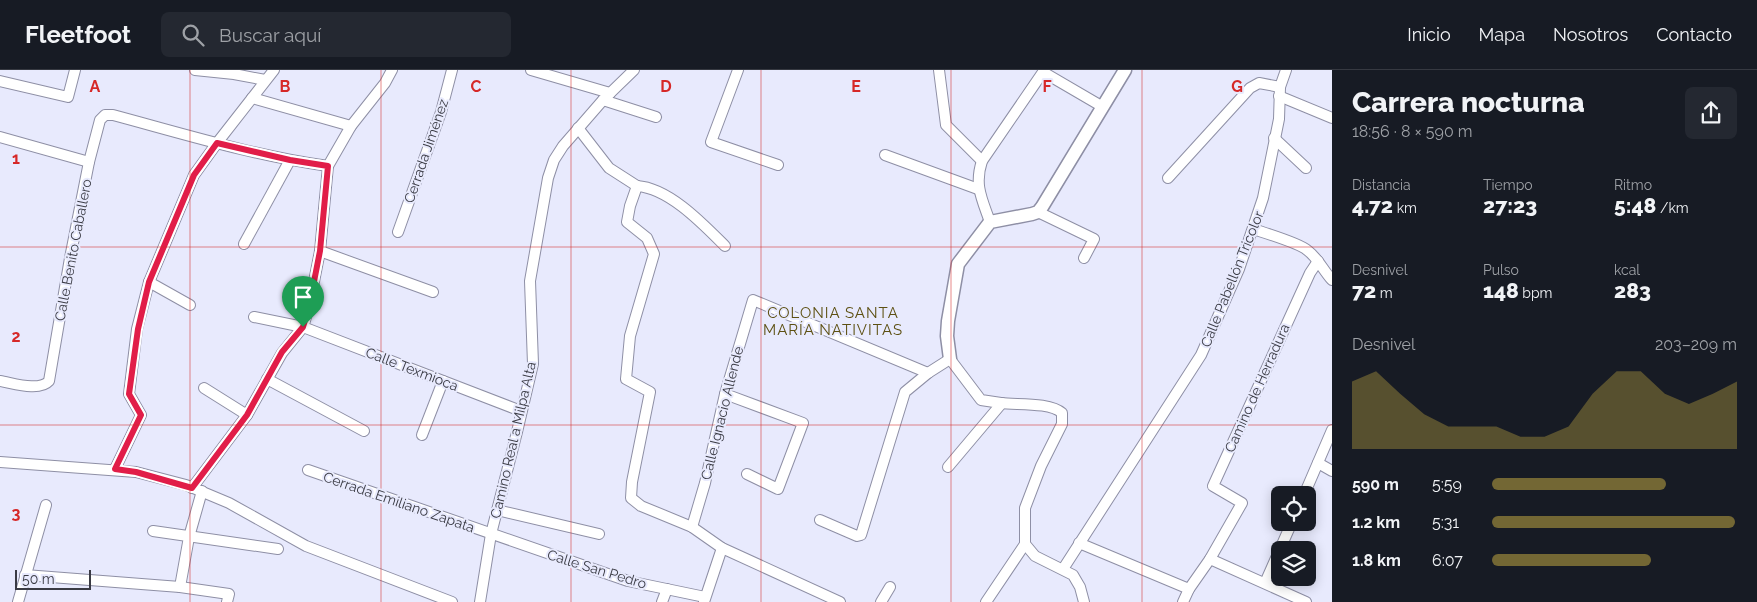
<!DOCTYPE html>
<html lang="es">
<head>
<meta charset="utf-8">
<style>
	body { margin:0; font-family:Raleway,sans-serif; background:#242831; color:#f1f3f6; height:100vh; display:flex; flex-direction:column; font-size:19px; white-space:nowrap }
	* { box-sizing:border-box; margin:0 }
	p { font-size:16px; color:#9ea1a6 }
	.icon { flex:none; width:28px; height:28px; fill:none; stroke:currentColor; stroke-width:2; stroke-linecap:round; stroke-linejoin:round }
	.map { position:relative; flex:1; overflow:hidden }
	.drawer { display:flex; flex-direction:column; background:#171b24; width:425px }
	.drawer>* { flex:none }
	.controls { position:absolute; left:1271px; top:416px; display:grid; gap:10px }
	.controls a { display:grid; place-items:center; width:45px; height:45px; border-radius:8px; background:#171b24; box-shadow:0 2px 12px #0003; font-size:25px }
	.scale { position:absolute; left:15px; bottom:12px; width:76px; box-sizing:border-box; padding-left:5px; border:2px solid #3a3b44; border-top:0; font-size:14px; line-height:18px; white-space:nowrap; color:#3a3b44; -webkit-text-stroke:4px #e8eafd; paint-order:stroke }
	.pin { position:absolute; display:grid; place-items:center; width:42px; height:42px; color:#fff; margin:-51px -21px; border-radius:50% 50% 50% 0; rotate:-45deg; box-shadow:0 0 5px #0007 }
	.pin .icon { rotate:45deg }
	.round { display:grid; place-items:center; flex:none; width:52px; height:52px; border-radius:8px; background:#242831 }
	.headline { display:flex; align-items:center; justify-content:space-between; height:85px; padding:0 20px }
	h1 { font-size:28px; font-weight:800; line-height:38px }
	.figures { display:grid; grid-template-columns:repeat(3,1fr); gap:8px; height:85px; padding:5px 20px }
	.figures div { display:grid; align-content:center }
	.figures b { font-size:21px; font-weight:800 }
	.figures small { font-size:14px; font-weight:400 }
	.figures p { font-size:14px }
	.chart { height:140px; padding:10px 20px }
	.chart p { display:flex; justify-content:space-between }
	.chart svg { width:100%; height:90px; margin-top:5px; fill:#736734; opacity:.7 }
	ul { padding:0 20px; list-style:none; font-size:16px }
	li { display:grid; grid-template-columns:80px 60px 1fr; align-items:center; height:38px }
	li i { height:12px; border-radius:6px; background:#736734 }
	header { display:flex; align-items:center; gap:30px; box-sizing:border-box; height:70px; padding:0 25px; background:#171b24; border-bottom:1px solid #363941 }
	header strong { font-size:24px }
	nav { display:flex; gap:28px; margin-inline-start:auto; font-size:18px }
	.search { width:350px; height:45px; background:#242831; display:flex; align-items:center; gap:12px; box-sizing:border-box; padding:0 18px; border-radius:8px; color:#9ea1a6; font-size:19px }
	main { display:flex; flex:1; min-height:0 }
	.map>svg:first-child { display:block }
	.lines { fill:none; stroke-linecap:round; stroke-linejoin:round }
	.minor-casing { stroke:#8e8fa5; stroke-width:12 }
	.tertiary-casing { stroke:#8e8fa5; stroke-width:15 }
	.minor { stroke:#fff; stroke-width:10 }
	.tertiary { stroke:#fff; stroke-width:12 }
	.route-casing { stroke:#fff; stroke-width:10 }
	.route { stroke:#e11d48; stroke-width:6 }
	.grid { fill:none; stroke:#d62828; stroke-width:1; stroke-opacity:0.55 }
	.labels { text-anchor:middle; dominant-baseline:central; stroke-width:4; stroke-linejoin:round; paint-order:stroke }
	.street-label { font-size:14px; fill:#3a3b44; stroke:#e8eafd }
	.neighbourhood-label { font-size:15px; letter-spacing:1px; fill:#5d5012; stroke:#e8eafd }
	.grid-label { font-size:16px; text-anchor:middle; font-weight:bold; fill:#d62828; stroke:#e8eafd; stroke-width:4; stroke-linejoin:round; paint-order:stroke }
</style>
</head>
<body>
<header>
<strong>Fleetfoot</strong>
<div class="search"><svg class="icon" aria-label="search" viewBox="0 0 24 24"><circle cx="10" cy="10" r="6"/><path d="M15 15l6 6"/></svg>Buscar aquí</div>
<nav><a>Inicio</a><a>Mapa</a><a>Nosotros</a><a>Contacto</a></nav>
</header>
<main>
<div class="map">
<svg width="1332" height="532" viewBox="0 0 1332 532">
	<rect width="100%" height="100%" fill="#e8eafd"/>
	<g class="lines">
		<g class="minor-casing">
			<g id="minor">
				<polyline points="195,0 234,4 265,10"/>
				<polyline points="531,0 610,23"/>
				<polyline points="738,0 711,72 778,95"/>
				<polyline points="939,0 946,55 982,91"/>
				<polyline points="0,11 68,27 75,0"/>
				<polyline points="1279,26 1332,48"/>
				<polyline points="252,28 351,56"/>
				<polyline points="603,30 656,47"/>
				<polyline points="578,58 609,98 637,116"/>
				<polyline points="0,67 89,92"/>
				<polyline points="1274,68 1306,98"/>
				<polyline points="885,85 978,119"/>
				<polyline points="1168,108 1250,18 1259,13 1280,17"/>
				<polyline points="637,116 630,136 627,152 647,168 654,184 630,266 626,309 650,322 632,412 631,428 641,436 692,457 722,478 840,532"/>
				<path d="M637,116C669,118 703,154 725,176"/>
				<polyline points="1038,142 1094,169 1084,188"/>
				<path d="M990,152C982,129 974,115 982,91L1043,2L1103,37"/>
				<path d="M1253,159C1265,163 1299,173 1307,180C1318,188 1323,200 1332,210"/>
				<polyline points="398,162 441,42 452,0"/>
				<polyline points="244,174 290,90"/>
				<polyline points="320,181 433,222"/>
				<polyline points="149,212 190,235"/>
				<polyline points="254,247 303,257 521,341"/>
				<polyline points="267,309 364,361"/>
				<path d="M0,311C13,313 39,322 49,311L70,188L89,92L100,50L105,45H113C184,64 255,86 328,96"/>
				<polyline points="204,318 247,345"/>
				<polyline points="725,324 803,353 778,419 747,404"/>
				<polyline points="422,365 443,311"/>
				<polyline points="0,392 136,402 186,415 229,433 306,476 452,532"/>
				<polyline points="1318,393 1332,401"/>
				<polyline points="948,397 1002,333"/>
				<polyline points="115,399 141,345 129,324 137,259 149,212 194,105 217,73 274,0"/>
				<polyline points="308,400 628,511 705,527"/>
				<polyline points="192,418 247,345 282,283 303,257 309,237 320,181 328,96 351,56 385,13 392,0"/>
				<polyline points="1304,425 1332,360"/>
				<polyline points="497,440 599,464"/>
				<path d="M820,450L857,466L861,465L905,322L928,303L950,289L981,330C988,331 994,332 1001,333C1017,335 1050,332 1062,343V354L1041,396L1025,438V474L1035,486L1073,505L1080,517L1084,532"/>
				<polyline points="692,457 705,413 725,324 753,230 928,303"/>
				<polyline points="153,461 278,479"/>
				<polyline points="1079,473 1189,519"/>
				<polyline points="1210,489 1306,532"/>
				<polyline points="1063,499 1201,285 1239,199 1263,128 1279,49 1280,17 1286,0"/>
				<polyline points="25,505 180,517 229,524 227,532"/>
				<polyline points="1265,513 1292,452"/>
				<polyline points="180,517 189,467 202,421"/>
				<polyline points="18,532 46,435"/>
				<polyline points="480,532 491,464 517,362 533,294 530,211 548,108 554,90 563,76 603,30 634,0"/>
				<polyline points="662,532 667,519"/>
				<polyline points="704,532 722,478"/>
				<polyline points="881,532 890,517"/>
				<polyline points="986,532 1025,474"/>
				<polyline points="1183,532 1189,519 1210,489 1242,433 1213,416 1310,203 1318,191"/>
			</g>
		</g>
		<g class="tertiary-casing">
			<polyline id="tertiary" points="950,289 947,266 948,251 958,194 990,152 1032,144 1038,142 1042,137 1125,0"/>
		</g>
		<use href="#minor" class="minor"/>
		<use href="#tertiary" class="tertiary"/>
	</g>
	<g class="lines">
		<g class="route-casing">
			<polygon id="route" points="217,73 290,90 328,96 320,181 309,237 303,257 282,282 247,345 192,418 136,402 115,399 141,345 129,324 138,259 149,212 194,105"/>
		</g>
		<use href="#route" class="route"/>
	</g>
	<path class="grid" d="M190,0V532M381,0V532M571,0V532M761,0V532M951,0V532M1142,0V532M0,177H1332M0,355H1332"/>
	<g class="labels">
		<g class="street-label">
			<text transform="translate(426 81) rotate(-71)">Cerrada Jiménez</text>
			<text transform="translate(73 180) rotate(-79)">Calle Benito Caballero</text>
			<text transform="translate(1232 209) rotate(-68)">Calle Pabellón Tricolor</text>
			<text transform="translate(412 299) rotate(21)">Calle Texmioca</text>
			<text transform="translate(1257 318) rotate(-66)">Camino de Herradura</text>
			<text transform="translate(722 343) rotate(-76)">Calle Ignacio Allende</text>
			<text transform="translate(513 370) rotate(-77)">Camino Real a Milpa Alta</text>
			<text transform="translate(399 432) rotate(19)">Cerrada Emiliano Zapata</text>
			<text transform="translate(597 499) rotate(17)">Calle San Pedro</text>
		</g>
		<g class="neighbourhood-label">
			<text x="833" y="243">COLONIA SANTA<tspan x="833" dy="17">MARÍA NATIVITAS</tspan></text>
		</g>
	</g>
	<g class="grid-label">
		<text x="95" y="22">A</text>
		<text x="285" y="22">B</text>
		<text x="476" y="22">C</text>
		<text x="666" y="22">D</text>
		<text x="856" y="22">E</text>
		<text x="1047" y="22">F</text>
		<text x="1237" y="22">G</text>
		<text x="16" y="94">1</text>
		<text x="16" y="272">2</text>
		<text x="16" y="449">3</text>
	</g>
</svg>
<div class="controls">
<a><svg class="icon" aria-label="locate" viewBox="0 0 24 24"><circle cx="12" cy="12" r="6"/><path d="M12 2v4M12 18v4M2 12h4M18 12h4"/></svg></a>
<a><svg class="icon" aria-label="layers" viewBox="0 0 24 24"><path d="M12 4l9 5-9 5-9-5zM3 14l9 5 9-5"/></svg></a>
</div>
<div class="scale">50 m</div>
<div class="pin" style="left:303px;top:257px;background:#1e9e55"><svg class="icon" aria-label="arrive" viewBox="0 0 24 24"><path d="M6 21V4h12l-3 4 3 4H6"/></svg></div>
</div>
<section class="drawer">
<div class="headline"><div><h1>Carrera nocturna</h1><p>18:56 · 8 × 590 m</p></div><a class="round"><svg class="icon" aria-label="share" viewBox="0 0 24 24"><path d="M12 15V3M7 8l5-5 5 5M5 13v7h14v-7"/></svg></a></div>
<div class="figures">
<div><p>Distancia</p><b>4.72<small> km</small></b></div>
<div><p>Tiempo</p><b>27:23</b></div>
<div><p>Ritmo</p><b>5:48<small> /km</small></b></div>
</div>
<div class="figures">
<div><p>Desnivel</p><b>72<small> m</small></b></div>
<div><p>Pulso</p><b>148<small> bpm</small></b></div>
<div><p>kcal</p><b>283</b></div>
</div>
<div class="chart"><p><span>Desnivel</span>203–209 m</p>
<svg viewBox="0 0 160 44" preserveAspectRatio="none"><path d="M0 44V11L10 6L20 17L30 27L40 33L50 33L60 33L70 38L80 38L90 33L100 17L110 6L120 6L130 17L140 22L150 17L160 11V44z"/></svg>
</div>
<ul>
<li><b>590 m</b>5:59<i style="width:71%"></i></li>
<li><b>1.2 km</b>5:31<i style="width:99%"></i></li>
<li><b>1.8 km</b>6:07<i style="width:65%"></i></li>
</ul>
</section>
</main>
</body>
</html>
